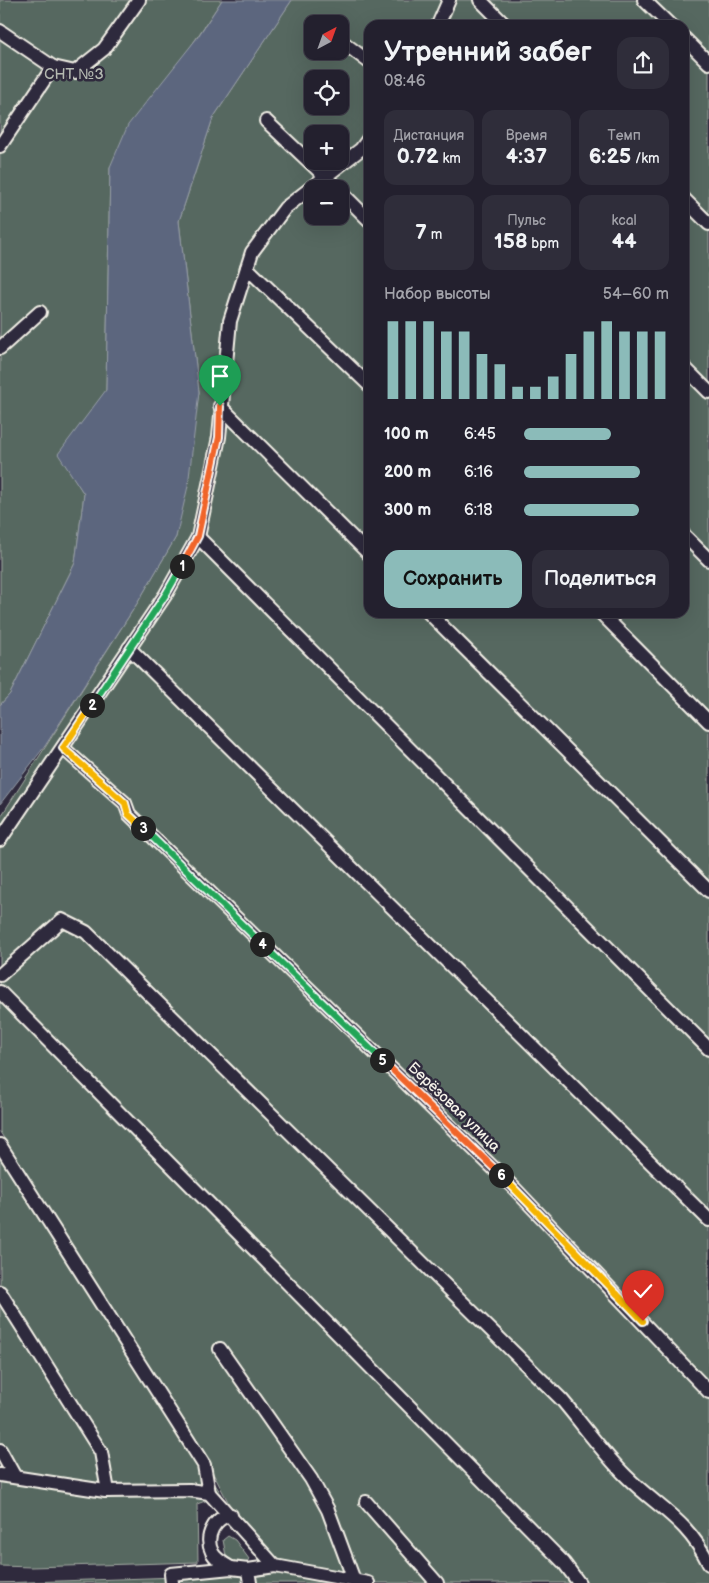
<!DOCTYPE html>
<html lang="ru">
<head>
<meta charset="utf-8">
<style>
	body { margin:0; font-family:"Balsamiq Sans",sans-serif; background:#2f2d3a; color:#f1f3f6; height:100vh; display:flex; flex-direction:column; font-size:19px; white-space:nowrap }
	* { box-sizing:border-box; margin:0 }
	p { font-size:16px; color:#a3a3aa }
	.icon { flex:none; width:28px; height:28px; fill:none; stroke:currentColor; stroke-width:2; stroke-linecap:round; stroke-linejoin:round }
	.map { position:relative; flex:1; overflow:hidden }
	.drawer { position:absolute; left:364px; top:20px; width:325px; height:598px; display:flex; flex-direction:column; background:#23202e; border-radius:15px; box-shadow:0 5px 20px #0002,0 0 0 1px #403e4a }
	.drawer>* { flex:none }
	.needle { width:32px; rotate:41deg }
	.controls { position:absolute; left:304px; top:15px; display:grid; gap:10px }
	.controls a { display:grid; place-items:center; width:45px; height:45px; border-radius:10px; background:#23202e; box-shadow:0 5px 20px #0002,0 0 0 1px #403e4a; font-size:25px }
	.pin { position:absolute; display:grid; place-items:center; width:42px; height:42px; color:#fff; margin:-51px -21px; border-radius:50% 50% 50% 0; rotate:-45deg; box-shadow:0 0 5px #0007 }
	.pin .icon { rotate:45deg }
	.km { position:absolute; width:25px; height:25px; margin:-12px; border-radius:50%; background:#222; color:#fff; font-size:14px; line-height:25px; text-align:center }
	.round { display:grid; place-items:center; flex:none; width:52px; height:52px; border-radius:15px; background:#2f2d3a }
	.summary { display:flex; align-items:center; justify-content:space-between; height:85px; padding:0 20px }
	h1 { font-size:28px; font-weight:700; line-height:38px }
	.figures { display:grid; grid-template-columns:repeat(3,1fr); gap:8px; height:85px; padding:5px 20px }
	.figures div { display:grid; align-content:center; border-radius:12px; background:#2f2d3a; text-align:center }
	.figures b { font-size:21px; font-weight:700 }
	.figures small { font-size:14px; font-weight:400 }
	.figures p { font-size:14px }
	.chart { height:140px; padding:10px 20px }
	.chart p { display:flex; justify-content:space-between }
	.chart svg { width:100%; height:90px; margin-top:5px; stroke:#8bbbb9; stroke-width:6 }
	.cta { display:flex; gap:10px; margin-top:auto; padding:10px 20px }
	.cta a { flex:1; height:58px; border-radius:15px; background:#8bbbb9; color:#111; font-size:20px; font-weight:700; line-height:58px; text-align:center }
	.cta a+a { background:#2f2d3a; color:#f1f3f6 }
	ul { padding:0 20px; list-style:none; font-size:16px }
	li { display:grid; grid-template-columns:80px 60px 1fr; align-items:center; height:38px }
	li i { height:12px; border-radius:6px; background:#8bbbb9 }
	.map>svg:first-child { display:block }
	.green { fill:#566860; stroke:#a5aca4; fill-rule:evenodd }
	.water { fill:#5b667e; stroke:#989ea8 }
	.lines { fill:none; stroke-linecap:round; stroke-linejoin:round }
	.street-casing { stroke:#f4f1e8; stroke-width:16 }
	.street { stroke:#2f2a3d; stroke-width:12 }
	.split-1-casing { stroke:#fff; stroke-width:10 }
	.split-2-casing { stroke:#fff; stroke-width:10 }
	.split-3-casing { stroke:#fff; stroke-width:10 }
	.split-4-casing { stroke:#fff; stroke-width:10 }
	.split-5-casing { stroke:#fff; stroke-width:10 }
	.split-6-casing { stroke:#fff; stroke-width:10 }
	.split-7-casing { stroke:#fff; stroke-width:10 }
	.split-8-casing { stroke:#fff; stroke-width:10 }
	.split-1 { stroke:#f0652b; stroke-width:6 }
	.split-2 { stroke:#22a559; stroke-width:6 }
	.split-3 { stroke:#f5b400; stroke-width:6 }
	.split-4 { stroke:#22a559; stroke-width:6 }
	.split-5 { stroke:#22a559; stroke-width:6 }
	.split-6 { stroke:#f0652b; stroke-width:6 }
	.split-7 { stroke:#f5b400; stroke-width:6 }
	.split-8 { stroke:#f5b400; stroke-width:6 }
	.labels { text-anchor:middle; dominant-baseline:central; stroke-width:5; stroke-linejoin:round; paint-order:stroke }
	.park-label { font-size:15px; fill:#b5bab2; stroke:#2f2a3d }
	.street-label { font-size:15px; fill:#f4f1e8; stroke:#2f2a3d }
</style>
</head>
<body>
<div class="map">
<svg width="709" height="1583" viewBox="0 0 709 1583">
	<rect width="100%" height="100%" fill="#2f2a3d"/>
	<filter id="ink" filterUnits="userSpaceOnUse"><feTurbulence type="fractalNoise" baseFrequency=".02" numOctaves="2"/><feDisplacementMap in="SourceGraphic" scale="10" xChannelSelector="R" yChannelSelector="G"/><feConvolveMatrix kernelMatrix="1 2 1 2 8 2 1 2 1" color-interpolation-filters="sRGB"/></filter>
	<g filter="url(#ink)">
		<g class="green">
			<polygon points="0,0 222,0 110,167 106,391 59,454 84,494 75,563 10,694 0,705"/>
			<path d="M292,0H709V1583H0L266,1574L195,1439L0,1132V818L138,602L176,537L199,392L179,221L213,118ZM312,24H340V51H312ZM369,25H684V612H369ZM312,79H340V106H312ZM312,134H340V161H312ZM312,189H340V216H312Z"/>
			<polygon points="0,1149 222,1495 197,1504 198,1562 32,1567 0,1566"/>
			<polygon points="228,1536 235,1540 249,1559 246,1563 236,1563 226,1556 223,1540"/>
		</g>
		<polygon class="water" points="222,0 292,0 213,118 179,221 199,392 188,486 176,537 138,602 45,746 0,804 0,705 10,694 75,563 84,494 58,454 106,390 110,167 128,125 197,38"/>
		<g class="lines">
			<g class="street-casing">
				<g id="street">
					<polyline points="480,0 505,25"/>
					<polyline points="644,0 670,25"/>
					<polyline points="438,25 449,0"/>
					<polyline points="0,31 53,67"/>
					<polyline points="684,38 709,63"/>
					<polyline points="340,40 369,62"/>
					<polyline points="266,121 338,189"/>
					<polyline points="0,146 53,67 75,72 104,49 139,0"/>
					<polyline points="340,191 369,220"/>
					<polyline points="684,199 709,224"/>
					<polyline points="247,268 369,385"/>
					<polyline points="0,348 40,312"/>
					<polyline points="684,367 709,392"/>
					<polyline points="220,406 369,554"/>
					<polyline points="684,535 709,560"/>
					<polyline points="198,537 709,1049"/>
					<polyline points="428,612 709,891"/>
					<polyline points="600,612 709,722"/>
					<polyline points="129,648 709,1220"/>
					<polyline points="63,748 125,803 129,814 515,1189 709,1392"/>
					<polyline points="0,840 166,594 198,537 219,437 230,321 252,252 285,208 361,149 369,138"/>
					<path d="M0,975L62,920L86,932L562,1400C583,1425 603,1453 626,1476C659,1509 687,1519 709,1564"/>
					<polyline points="0,992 564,1563 579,1583"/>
					<polyline points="0,1145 204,1465 209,1493"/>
					<polyline points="0,1292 101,1452 108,1491"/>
					<polyline points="220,1349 311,1479 328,1510 354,1580"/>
					<polyline points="0,1450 15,1477"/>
					<polyline points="0,1475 105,1491 189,1490 209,1493 275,1566 368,1583"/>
					<polyline points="366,1502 437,1583"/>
					<path d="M231,1568C224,1564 215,1559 212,1552C204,1536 215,1517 231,1515"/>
					<polyline points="172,1583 171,1574 231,1568 248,1570"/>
					<polyline points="250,1583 248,1570 275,1566"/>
				</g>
			</g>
			<use href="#street" class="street"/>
		</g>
	</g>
	<g class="lines" filter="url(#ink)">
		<g class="split-1-casing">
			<polyline id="split-1" points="182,566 198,536 219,437 220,406"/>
		</g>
		<g class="split-2-casing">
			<polyline id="split-2" points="92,705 166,594 182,566"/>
		</g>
		<g class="split-3-casing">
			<polyline id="split-3" points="92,705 63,748 125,803 128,814 143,828"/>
		</g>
		<g class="split-4-casing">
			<polyline id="split-4" points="143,828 262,944"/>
		</g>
		<g class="split-5-casing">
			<polyline id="split-5" points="262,944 382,1060"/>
		</g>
		<g class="split-6-casing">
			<polyline id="split-6" points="382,1060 501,1175"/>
		</g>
		<g class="split-7-casing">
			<polyline id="split-7" points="501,1175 617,1294"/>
		</g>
		<g class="split-8-casing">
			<polyline id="split-8" points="617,1294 643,1321"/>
		</g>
		<use href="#split-1" class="split-1"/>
		<use href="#split-2" class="split-2"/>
		<use href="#split-3" class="split-3"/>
		<use href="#split-4" class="split-4"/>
		<use href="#split-5" class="split-5"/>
		<use href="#split-6" class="split-6"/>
		<use href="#split-7" class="split-7"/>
		<use href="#split-8" class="split-8"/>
	</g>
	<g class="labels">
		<g class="park-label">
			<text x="74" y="74">СНТ №3</text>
		</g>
		<g class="street-label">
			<text transform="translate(454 1107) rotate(44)">Берёзовая улица</text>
		</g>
	</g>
</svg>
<div class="controls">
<a><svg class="needle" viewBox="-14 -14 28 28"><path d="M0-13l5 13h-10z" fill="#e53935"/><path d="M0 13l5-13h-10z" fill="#a3a3aa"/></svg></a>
<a><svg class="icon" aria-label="locate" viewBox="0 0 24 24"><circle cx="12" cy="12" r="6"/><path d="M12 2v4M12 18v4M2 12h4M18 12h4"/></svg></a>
<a>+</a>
<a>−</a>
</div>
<div class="pin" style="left:220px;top:406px;background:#1e9e55"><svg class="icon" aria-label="arrive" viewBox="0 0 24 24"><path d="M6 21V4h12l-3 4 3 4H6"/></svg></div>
<div class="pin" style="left:643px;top:1321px;background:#d93025"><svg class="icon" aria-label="check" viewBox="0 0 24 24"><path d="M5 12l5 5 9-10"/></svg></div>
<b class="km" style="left:182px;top:566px">1</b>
<b class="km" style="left:92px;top:705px">2</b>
<b class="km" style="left:143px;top:828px">3</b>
<b class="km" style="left:262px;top:944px">4</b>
<b class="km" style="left:382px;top:1060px">5</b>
<b class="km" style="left:501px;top:1175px">6</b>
<section class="drawer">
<div class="summary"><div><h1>Утренний забег</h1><p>08:46</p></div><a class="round"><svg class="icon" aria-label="share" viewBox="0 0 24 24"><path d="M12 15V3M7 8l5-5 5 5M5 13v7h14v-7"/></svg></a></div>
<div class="figures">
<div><p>Дистанция</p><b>0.72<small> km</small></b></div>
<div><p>Время</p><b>4:37</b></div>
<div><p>Темп</p><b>6:25<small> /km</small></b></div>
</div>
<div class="figures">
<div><b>7<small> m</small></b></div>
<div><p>Пульс</p><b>158<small> bpm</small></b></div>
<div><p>kcal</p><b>44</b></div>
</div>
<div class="chart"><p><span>Набор высоты</span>54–60 m</p>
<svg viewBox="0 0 160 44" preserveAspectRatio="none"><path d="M5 44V6M15 44V6M25 44V6M35 44V11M45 44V11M55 44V22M65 44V27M75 44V38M85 44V38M95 44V33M105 44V22M115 44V11M125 44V6M135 44V11M145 44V11M155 44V11"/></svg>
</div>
<ul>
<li><b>100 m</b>6:45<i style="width:60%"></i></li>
<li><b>200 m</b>6:16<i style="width:80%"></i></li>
<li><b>300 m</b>6:18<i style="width:79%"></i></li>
</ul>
<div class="cta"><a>Сохранить</a><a>Поделиться</a></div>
</section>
</div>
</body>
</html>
